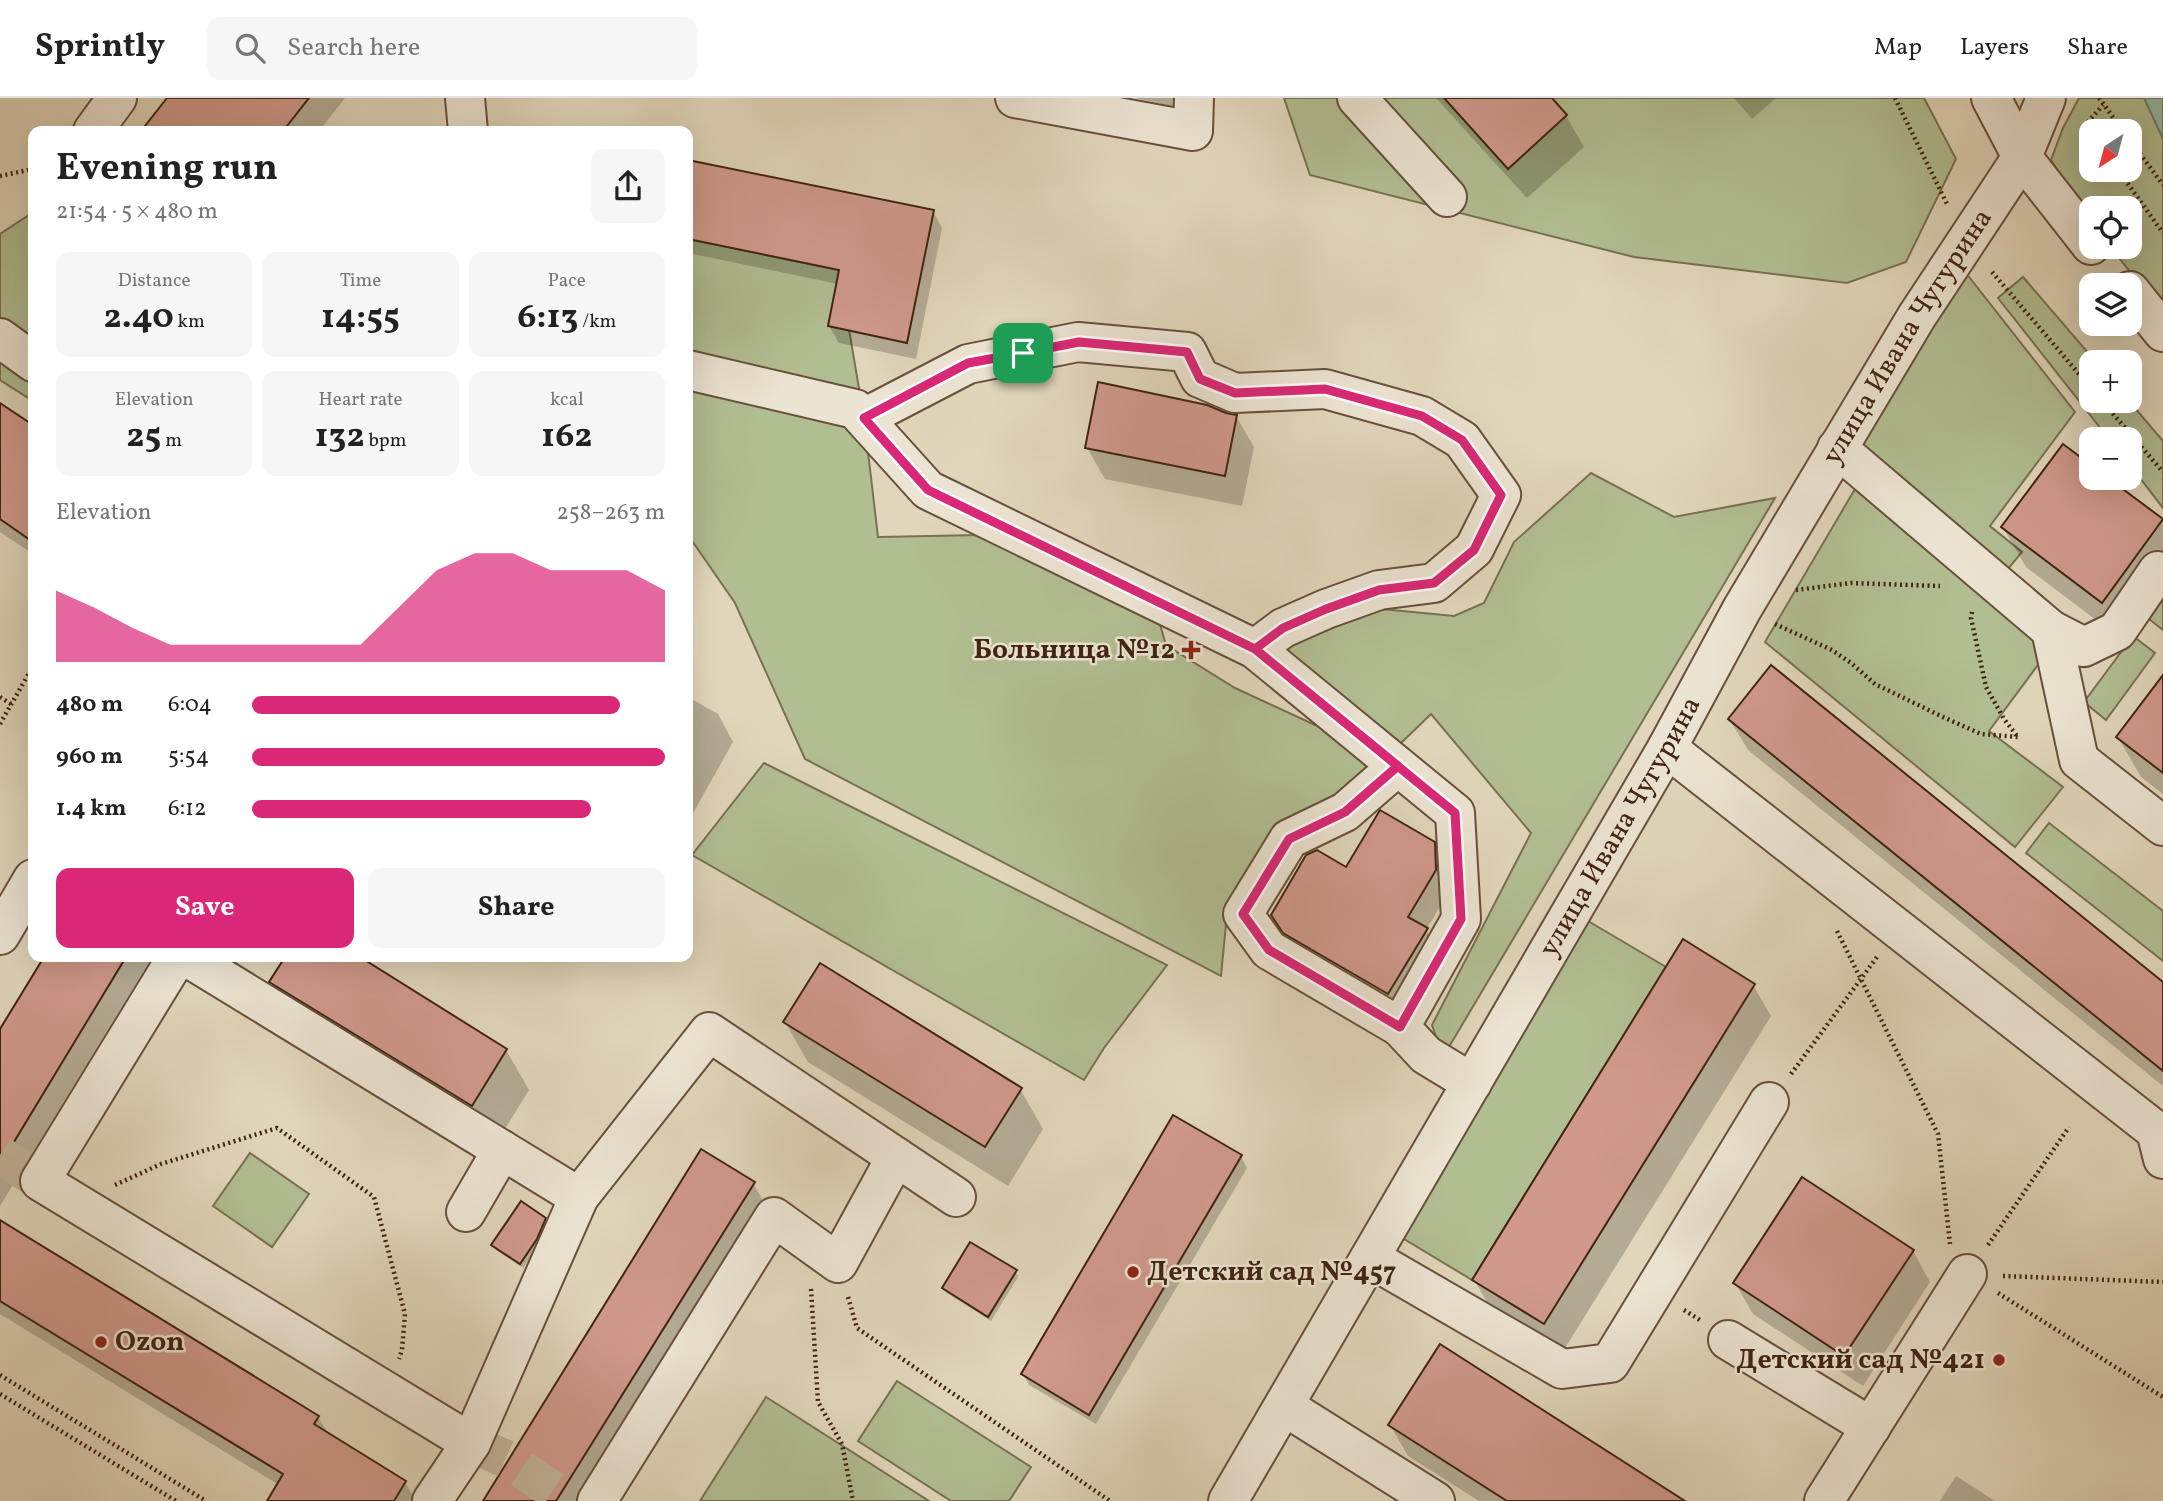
<!DOCTYPE html>
<html lang="en">
<head>
<meta charset="utf-8">
<style>
	body { margin:0; font-family:Vollkorn,serif; background:#f6f6f6; color:#222; height:100vh; display:flex; flex-direction:column; font-size:26px; white-space:nowrap }
	* { box-sizing:border-box; margin:0 }
	p { font-size:23px; color:#767676 }
	.icon { flex:none; width:38px; height:38px; fill:none; stroke:currentColor; stroke-width:2; stroke-linecap:round; stroke-linejoin:round }
	.map { position:relative; flex:1; overflow:hidden }
	.side { position:absolute; left:28px; top:28px; width:665px; height:836px; display:flex; flex-direction:column; background:#fff; border-radius:14px; box-shadow:0 7px 28px #0002 }
	.side>* { flex:none }
	.needle { width:46px; rotate:216deg }
	.fabs { position:absolute; left:2079px; top:21px; display:grid; gap:14px }
	.fabs a { display:grid; place-items:center; width:63px; height:63px; border-radius:14px; background:#fff; box-shadow:0 7px 28px #0002; font-size:35px }
	.pin { position:absolute; display:grid; place-items:center; width:60px; height:60px; color:#fff; margin:-30px; border-radius:14px; box-shadow:0 4px 10px #0006 }
	.round { display:grid; place-items:center; flex:none; width:74px; height:74px; border-radius:14px; background:#f6f6f6 }
	.headline { display:flex; align-items:center; justify-content:space-between; height:119px; padding:0 28px }
	h1 { font-size:38px; font-weight:700; line-height:52px }
	.figures { display:grid; grid-template-columns:repeat(3,1fr); gap:10px; height:119px; padding:7px 28px }
	.figures div { display:grid; align-content:center; border-radius:14px; background:#f6f6f6; text-align:center }
	.figures b { font-size:35px; font-weight:700 }
	.figures small { font-size:19px; font-weight:400 }
	.figures p { font-size:19px }
	.chart { height:196px; padding:14px 28px }
	.chart p { display:flex; justify-content:space-between }
	.chart svg { width:100%; height:126px; margin-top:7px; fill:#db2777; opacity:.7 }
	.action { display:flex; gap:14px; margin-top:auto; padding:14px 28px }
	.action a { flex:1; height:80px; border-radius:14px; background:#db2777; color:#fff; font-size:28px; font-weight:700; line-height:80px; text-align:center }
	.action a+a { background:#f6f6f6; color:#222 }
	ul { padding:0 28px; list-style:none; font-size:23px }
	li { display:grid; grid-template-columns:112px 84px 1fr; align-items:center; height:52px }
	li i { height:18px; border-radius:9px; background:#db2777 }
	header { display:flex; align-items:center; gap:42px; box-sizing:border-box; height:98px; padding:0 35px; background:#fff; border-bottom:2px solid #e0e0e0 }
	header strong { font-size:33px }
	nav { display:flex; gap:38px; margin-inline-start:auto; font-size:24px }
	.search { width:490px; height:63px; background:#f6f6f6; display:flex; align-items:center; gap:18px; box-sizing:border-box; padding:0 24px; border-radius:14px; color:#767676; font-size:26px }
	.map>svg:first-child { display:block }
	.green { fill:#b1be92; stroke:#787152; stroke-width:2; fill-rule:evenodd }
	.water { fill:#95baab; stroke:#737e6d; stroke-width:2 }
	.shadow { fill:#0003 }
	.building { fill:#d0998c; stroke:#402411; stroke-width:2 }
	.lines { fill:none; stroke-linecap:round; stroke-linejoin:round }
	.minor-tunnel { stroke:#c1b299; stroke-width:38; stroke-dasharray:38 19; stroke-linecap:butt }
	.minor-casing { stroke:#68503c; stroke-width:42 }
	.path { stroke:#402411; stroke-width:4.5; stroke-dasharray:2 3.5; stroke-linecap:butt }
	.minor { stroke:#ece4d3; stroke-width:38 }
	.route-casing { stroke:#fff; stroke-width:14 }
	.route { stroke:#db2777; stroke-width:9 }
	.poi-dot { fill:#8f2418; stroke:#ece4d3; stroke-width:2.5 }
	.labels { text-anchor:middle; dominant-baseline:central; stroke-width:5; stroke-linejoin:round; paint-order:stroke }
	.street-label { font-size:28px; fill:#402411; stroke:#ece4d3 }
	.poi-label { font-size:28px; font-weight:bold; fill:#402411; stroke:#ece4d3; text-anchor:end }
</style>
</head>
<body>
<header>
<strong>Sprintly</strong>
<div class="search"><svg class="icon" aria-label="search" viewBox="0 0 24 24"><circle cx="10" cy="10" r="6"/><path d="M15 15l6 6"/></svg>Search here</div>
<nav><a>Map</a><a>Layers</a><a>Share</a></nav>
</header>
<div class="map">
<svg width="2163" height="1403" viewBox="0 0 2163 1403">
	<rect width="100%" height="100%" fill="#e1d6bb"/>
	<filter id="stains"><feTurbulence type="fractalNoise" baseFrequency=".00286" numOctaves="4"/><feColorMatrix values="0 0 0 0 .2 0 0 0 0 .09 0 0 0 0 .02 0 0 0 .5 -.17"/></filter>
	<radialGradient id="worn" r=".72"><stop offset=".6" stop-color="#630" stop-opacity="0"/><stop offset="1" stop-color="#630" stop-opacity=".3"/></radialGradient>
	<g class="green">
		<polygon points="1284,0 1924,0 1956,61 1906,164 1847,185 1634,159 1310,77"/>
		<path d="M2079,0H2163V214L2110,149H2130V110H2091V126L2051,62L2063,30ZM2091,33H2130V72H2091Z"/>
		<polygon points="32,115 33,117 33,255 0,229 0,136"/>
		<polygon points="688,141 839,172 864,320 878,439 983,437 1157,516 1166,547 1235,590 1328,633 1282,549 1382,511 1454,518 1484,505 1514,444 1591,375 1674,419 1775,400 1443,959 1432,927 1531,735 1431,616 1361,684 1281,726 1227,816 1221,878 805,661 735,505 688,437"/>
		<polygon points="1966,175 2075,314 1990,428 2022,454 2003,477 1857,349"/>
		<polygon points="2023,179 2096,264 2091,264 2091,303 2129,303 2163,343 2163,410 2130,367 2130,341 2109,341 1998,200"/>
		<polygon points="0,251 33,286 33,303 0,282"/>
		<polygon points="1855,391 2049,552 1989,633 2063,689 2015,749 1765,544"/>
		<polygon points="2163,490 2163,532 2144,517"/>
		<polygon points="2133,538 2155,555 2106,622 2084,604"/>
		<polygon points="764,665 1167,867 1104,950 1084,982 692,757"/>
		<polygon points="2049,725 2163,813 2163,863 2026,755"/>
		<polygon points="1588,823 1666,869 1472,1182 1399,1138"/>
		<polygon points="250,1055 309,1096 272,1149 213,1108"/>
		<polygon points="897,1283 1031,1369 1009,1403 951,1403 858,1343"/>
		<polygon points="766,1299 929,1403 700,1403"/>
	</g>
	<polygon class="water" points="2144,0 2163,0 2163,41"/>
	<g class="shadow">
		<polygon points="169,0 345,0 319,33 143,33"/>
		<polygon points="1135,0 1181,0 1181,10"/>
		<polygon points="1436,0 1550,0 1566,18 1584,49 1527,100"/>
		<polygon points="1734,0 1776,0 1752,21"/>
		<polygon points="688,63 933,113 942,130 916,261 839,245 829,228 838,186 688,155"/>
		<polygon points="0,307 33,329 33,456 0,434"/>
		<polygon points="1236,318 1254,349 1242,408 1105,381 1087,350"/>
		<polygon points="2064,349 2091,370 2091,380 2105,380 2163,424 2163,493 2125,544 2026,469 2003,429"/>
		<polygon points="2163,580 2163,696 2141,679 2118,639"/>
		<polygon points="688,599 718,616 733,644 688,724"/>
		<polygon points="1730,622 2163,886 2163,988 1748,652"/>
		<polygon points="1433,746 1447,768 1448,795 1426,832 1439,854 1401,917 1298,857 1273,817 1347,772"/>
		<polygon points="46,859 152,859 0,1108 0,935"/>
		<polygon points="271,884 506,952 529,992 495,1047 295,924"/>
		<polygon points="1753,887 1771,918 1562,1255 1492,1212 1474,1182"/>
		<polygon points="785,924 1020,991 1043,1031 1008,1088 808,964"/>
		<polygon points="1241,1059 1247,1070 1096,1326 1029,1287 1023,1276"/>
		<polygon points="753,1085 776,1125 603,1403 485,1403"/>
		<polygon points="545,1121 548,1126 539,1146 523,1170 496,1152 493,1147"/>
		<polygon points="0,1124 318,1319 329,1337 405,1384 416,1403 269,1403 279,1387 0,1216"/>
		<polygon points="1913,1153 1930,1184 1863,1288 1753,1216 1735,1185"/>
		<polygon points="1016,1174 1018,1179 991,1223 947,1195 944,1190"/>
		<polygon points="1390,1327 1682,1403 1479,1403 1408,1358"/>
		<polygon points="1956,1378 1995,1403 1940,1403"/>
	</g>
	<g class="building">
		<polygon points="167,0 309,0 283,33 141,33"/>
		<polygon points="1444,0 1552,0 1567,17 1508,71"/>
		<polygon points="688,62 934,112 907,245 828,228 839,172 688,141"/>
		<polygon points="1098,284 1207,307 1226,315 1237,317 1225,378 1085,350"/>
		<polygon points="0,305 33,327 33,444 0,421"/>
		<polygon points="2063,346 2091,367 2091,380 2108,380 2163,421 2102,505 2001,429"/>
		<polygon points="1771,567 2163,884 2163,973 1728,621"/>
		<polygon points="2163,577 2163,675 2116,639"/>
		<polygon points="1380,712 1435,744 1436,772 1408,819 1428,830 1388,896 1283,835 1271,817 1306,757 1317,752 1346,769"/>
		<polygon points="1683,841 1755,886 1544,1226 1472,1182"/>
		<polygon points="44,859 126,859 0,1067 0,931"/>
		<polygon points="285,859 360,859 507,951 472,1008 269,884"/>
		<polygon points="820,865 1022,990 985,1049 783,924"/>
		<polygon points="1173,1017 1242,1057 1089,1317 1021,1276"/>
		<polygon points="701,1051 755,1084 556,1403 483,1403"/>
		<polygon points="1802,1079 1914,1152 1844,1258 1733,1185"/>
		<polygon points="521,1103 546,1120 537,1141 520,1166 491,1147"/>
		<polygon points="0,1122 319,1318 314,1326 406,1383 394,1403 267,1403 283,1376 0,1203"/>
		<polygon points="970,1144 1017,1172 988,1219 942,1190"/>
		<polygon points="1440,1246 1685,1403 1507,1403 1388,1327"/>
	</g>
	<g class="lines">
		<g class="minor-tunnel">
			<polyline points="0,1057 40,1083"/>
			<polyline points="471,1345 508,1362 569,1403"/>
		</g>
		<g class="minor-casing">
			<g id="minor">
				<polyline points="465,0 468,33"/>
				<polyline points="1015,0 1193,33 1194,0"/>
				<polyline points="1357,0 1447,99"/>
				<polyline points="1991,0 2022,59 2091,147"/>
				<polyline points="93,33 117,0"/>
				<polyline points="2130,193 2163,234"/>
				<polyline points="0,240 33,264"/>
				<polyline points="688,272 855,311 928,392 1255,551 1455,715 1461,821 1400,929 1269,852 1243,816 1289,741 1345,714 1398,668"/>
				<polyline points="864,320 968,266 1078,244 1187,254 1200,280 1235,295 1325,291 1422,318 1462,342 1501,397 1474,451 1434,485 1379,492 1326,511 1283,530 1255,551"/>
				<polyline points="1837,350 2051,532 2079,662 2163,728"/>
				<polyline points="2051,532 2084,549 2117,533 2158,473"/>
				<polyline points="1667,650 2156,1033 2163,1061"/>
				<polyline points="0,837 33,781"/>
				<polyline points="177,859 40,1083 471,1345"/>
				<polyline points="187,859 579,1099"/>
				<polyline points="1400,929 1426,957 1472,985"/>
				<polyline points="466,1114 502,1052"/>
				<polyline points="1370,1160 1562,1271 1610,1265 1769,1004"/>
				<polyline points="1728,1242 1871,1329"/>
				<polyline points="1284,1308 1435,1403"/>
				<polyline points="432,1403 471,1345 579,1099 709,934 956,1099"/>
				<polyline points="597,1403 774,1119 838,1165 896,1059"/>
				<path id="s1" d="M1228,1403L1667,650L1742,511L1917,218L2022,59L2046,0"/>
				<polyline points="1824,1403 1967,1176"/>
			</g>
		</g>
		<g class="path">
			<polyline points="1895,0 1947,106"/>
			<polyline points="2099,0 2123,33"/>
			<polyline points="2091,33 2086,26 2103,7"/>
			<polyline points="2130,42 2163,87"/>
			<polyline points="2118,72 2163,135"/>
			<polyline points="0,78 33,71"/>
			<polyline points="1992,174 2091,290"/>
			<polyline points="2102,303 2163,374"/>
			<polyline points="1796,492 1851,485 1940,488"/>
			<polyline points="1972,514 1971,520 1986,589 2004,621 2017,638"/>
			<polyline points="1775,526 1832,552 1851,565 1875,586 1945,620 1981,636 2018,639"/>
			<polyline points="0,599 11,606"/>
			<polyline points="0,626 33,568"/>
			<polyline points="1837,833 1938,1036 1950,1146"/>
			<polyline points="1791,976 1877,859"/>
			<polyline points="115,1087 161,1066 277,1030 374,1099 405,1216 402,1252 399,1261"/>
			<polyline points="1988,1147 2069,1029"/>
			<polyline points="2003,1178 2163,1184"/>
			<polyline points="811,1191 818,1304 842,1346 853,1403"/>
			<polyline points="1998,1195 2163,1299"/>
			<polyline points="848,1199 857,1230 1110,1403"/>
			<polyline points="1684,1212 1700,1222"/>
			<polyline points="0,1277 206,1403"/>
			<polyline points="0,1296 176,1403"/>
		</g>
		<use href="#minor" class="minor"/>
	</g>
	<g class="lines">
		<g class="route-casing">
			<polyline id="route" points="1023,255 968,265 864,320 928,392 1255,551 1455,715 1461,821 1400,929 1269,852 1243,816 1289,741 1345,714 1398,668 1255,551 1283,530 1326,511 1379,492 1434,485 1474,452 1501,397 1462,342 1422,318 1325,291 1235,295 1200,281 1187,254 1079,244 1023,255"/>
		</g>
		<use href="#route" class="route"/>
	</g>
	<g class="poi-dot">
		<path d="M1187.5 541.5h7v7h7v7h-7v7h-7v-7h-7v-7h7z"/>
		<circle cx="1133" cy="1174" r="7"/>
		<circle cx="101" cy="1244" r="7"/>
		<circle cx="1999" cy="1262" r="7"/>
	</g>
	<g class="labels">
		<g class="street-label">
			<text stroke="none"><textPath href="#s1" startOffset="1348">улица Ивана Чугурина</textPath></text>
			<text stroke="none"><textPath href="#s1" startOffset="780">улица Ивана Чугурина</textPath></text>
		</g>
		<g class="poi-label">
			<text x="1175" y="552">Больница №12</text>
			<text x="1147" y="1174" text-anchor="start">Детский сад №457</text>
			<text x="115" y="1244" text-anchor="start">Ozon</text>
			<text x="1985" y="1262">Детский сад №421</text>
		</g>
	</g>
	<rect width="100%" height="100%" filter="url(#stains)"/>
	<rect width="100%" height="100%" fill="url(#worn)"/>
</svg>
<div class="fabs">
<a><svg class="needle" viewBox="-14 -14 28 28"><path d="M0-13l5 13h-10z" fill="#e53935"/><path d="M0 13l5-13h-10z" fill="#767676"/></svg></a>
<a><svg class="icon" aria-label="locate" viewBox="0 0 24 24"><circle cx="12" cy="12" r="6"/><path d="M12 2v4M12 18v4M2 12h4M18 12h4"/></svg></a>
<a><svg class="icon" aria-label="layers" viewBox="0 0 24 24"><path d="M12 4l9 5-9 5-9-5zM3 14l9 5 9-5"/></svg></a>
<a>+</a>
<a>−</a>
</div>
<div class="pin" style="left:1023px;top:255px;background:#1e9e55"><svg class="icon" aria-label="arrive" viewBox="0 0 24 24"><path d="M6 21V4h12l-3 4 3 4H6"/></svg></div>
<section class="side">
<div class="headline"><div><h1>Evening run</h1><p>21:54 · 5 × 480 m</p></div><a class="round"><svg class="icon" aria-label="share" viewBox="0 0 24 24"><path d="M12 15V3M7 8l5-5 5 5M5 13v7h14v-7"/></svg></a></div>
<div class="figures">
<div><p>Distance</p><b>2.40<small> km</small></b></div>
<div><p>Time</p><b>14:55</b></div>
<div><p>Pace</p><b>6:13<small> /km</small></b></div>
</div>
<div class="figures">
<div><p>Elevation</p><b>25<small> m</small></b></div>
<div><p>Heart rate</p><b>132<small> bpm</small></b></div>
<div><p>kcal</p><b>162</b></div>
</div>
<div class="chart"><p><span>Elevation</span>258–263 m</p>
<svg viewBox="0 0 160 44" preserveAspectRatio="none"><path d="M0 44V19L10 25L20 32L30 38L40 38L50 38L60 38L70 38L80 38L90 25L100 12L110 6L120 6L130 12L140 12L150 12L160 19V44z"/></svg>
</div>
<ul>
<li><b>480 m</b>6:04<i style="width:89%"></i></li>
<li><b>960 m</b>5:54<i style="width:100%"></i></li>
<li><b>1.4 km</b>6:12<i style="width:82%"></i></li>
</ul>
<div class="action"><a>Save</a><a>Share</a></div>
</section>
</div>
</body>
</html>
